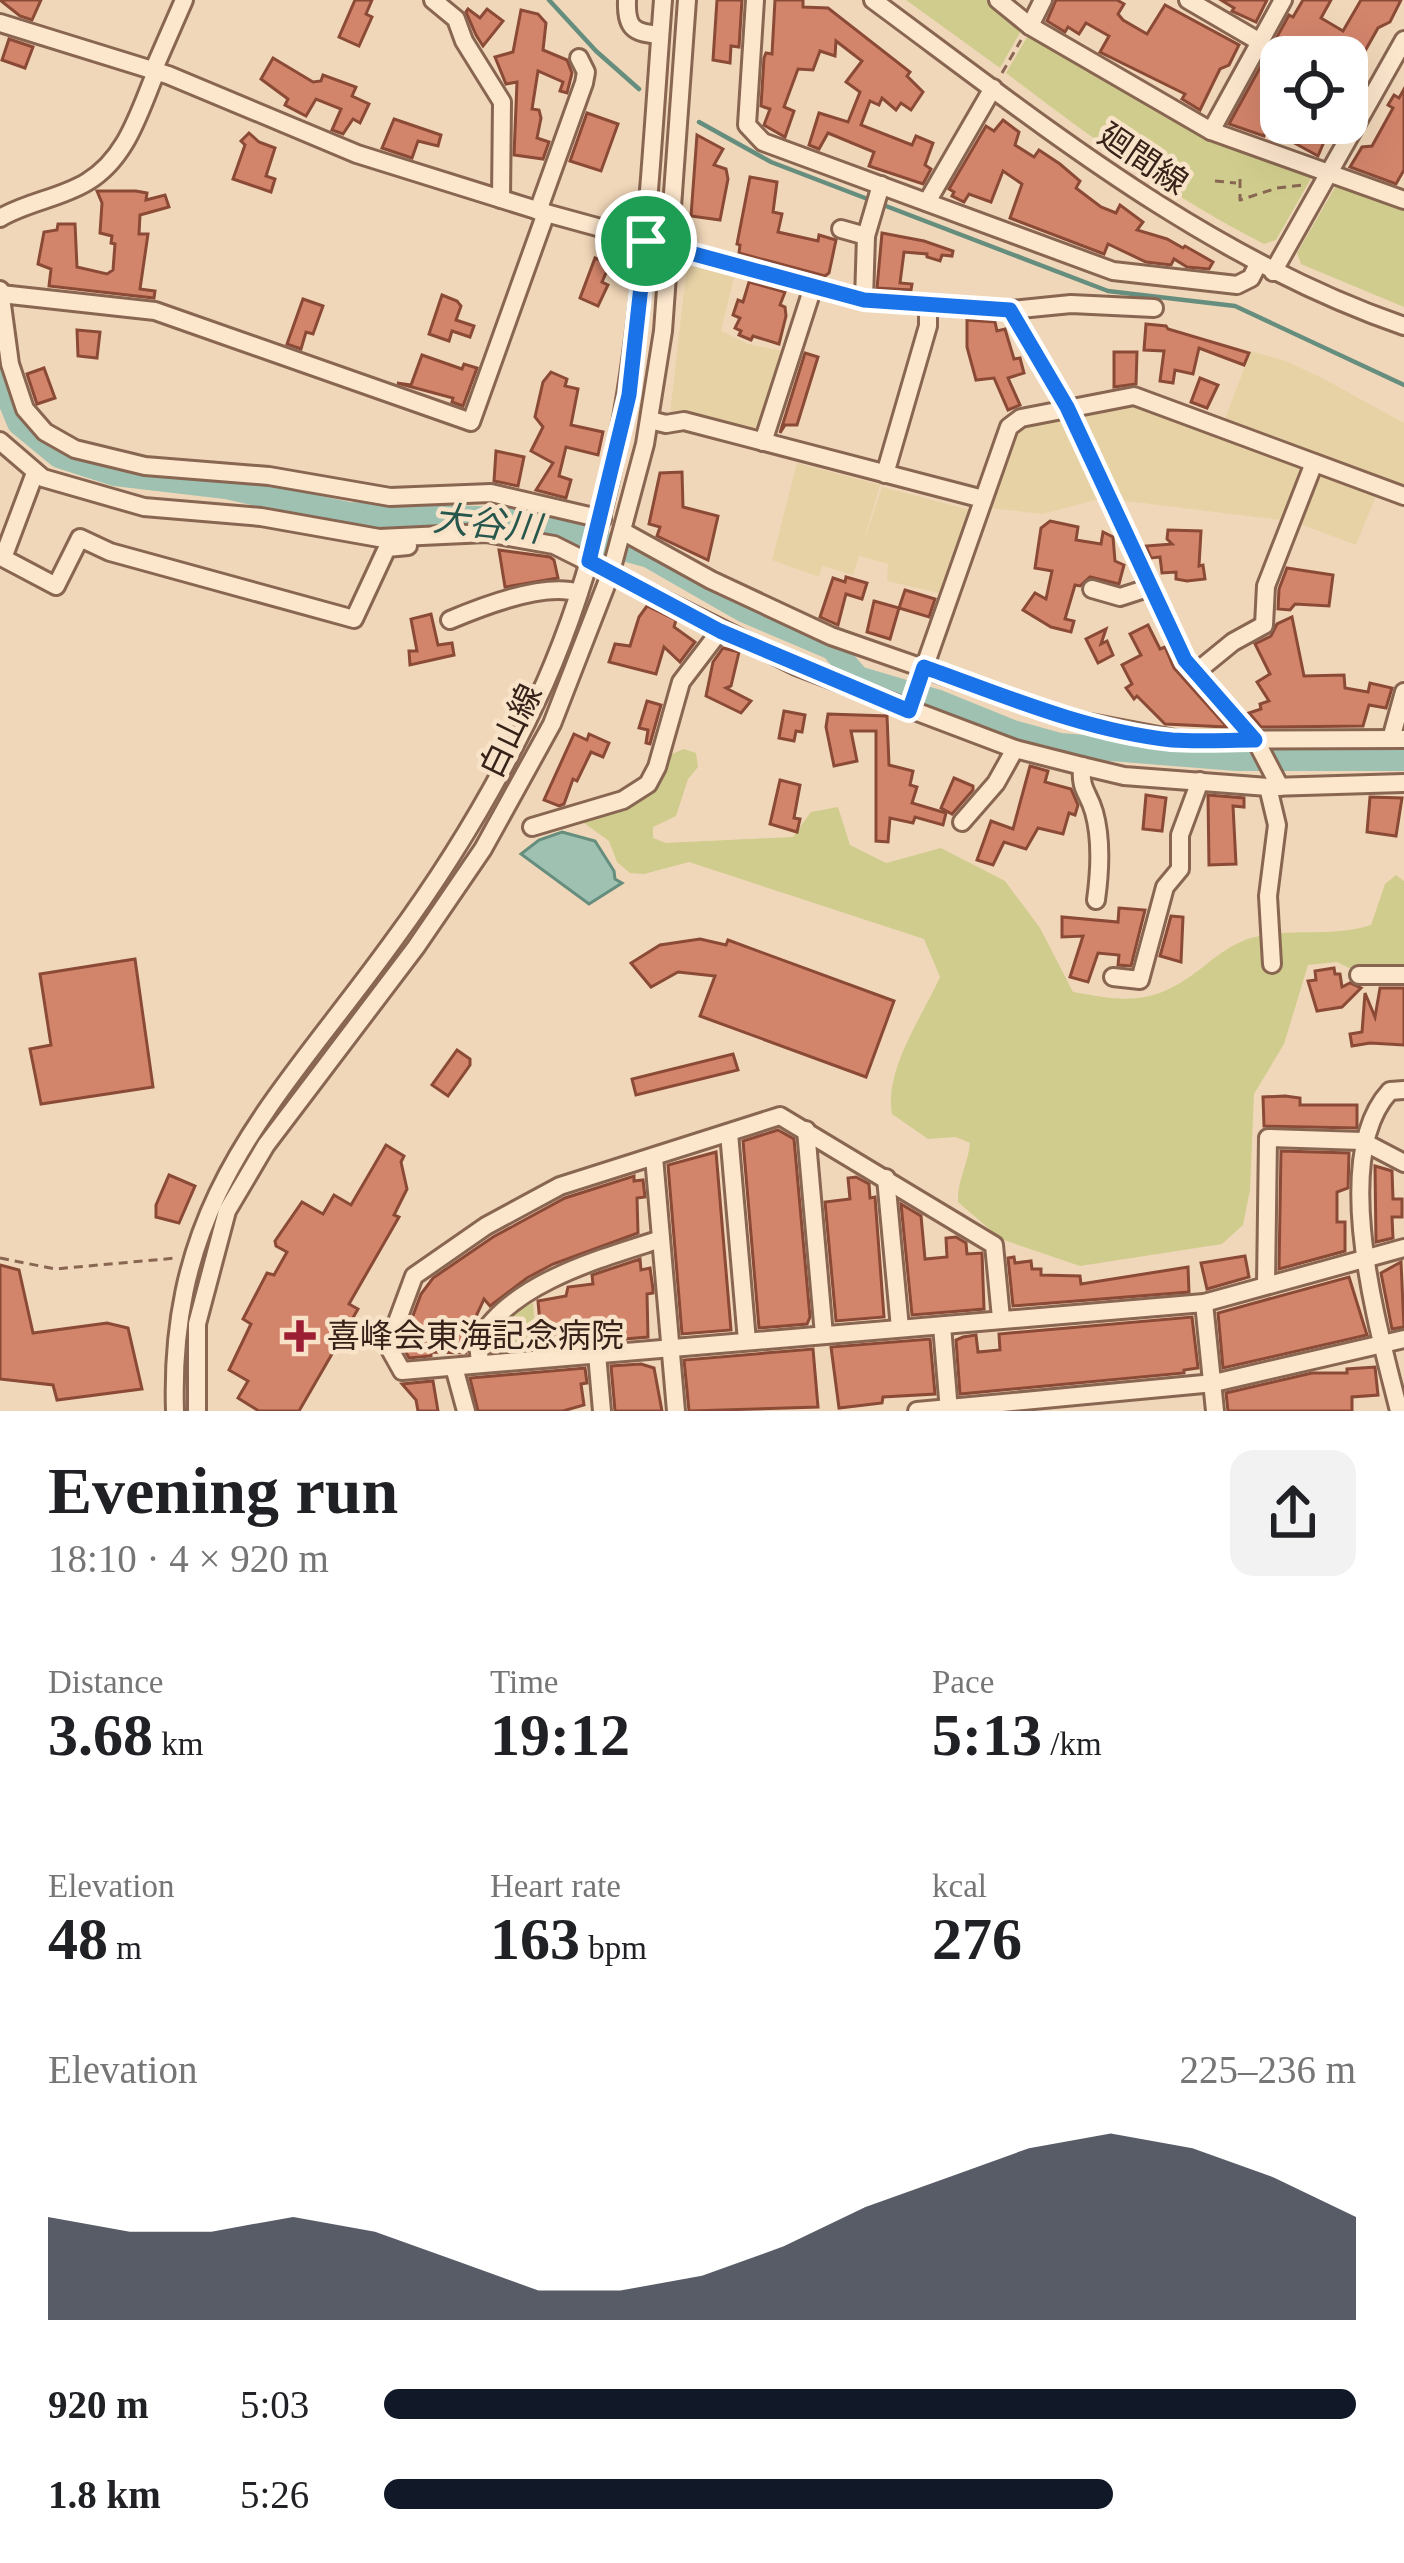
<!DOCTYPE html>
<html lang="en">
<head>
<meta charset="utf-8">
<style>
	body { margin:0; font-family:"Times New Roman","Noto Sans JP",serif; background:#f2f2f2; color:#202124; height:100vh; display:flex; flex-direction:column; font-size:45px; white-space:nowrap }
	* { box-sizing:border-box; margin:0 }
	p { font-size:39px; color:#757577 }
	.icon { flex:none; width:66px; height:66px; fill:none; stroke:currentColor; stroke-width:2; stroke-linecap:round; stroke-linejoin:round }
	.map { position:relative; height:1411px; overflow:hidden }
	.drawer { display:flex; flex-direction:column; background:#fff; flex:1 }
	.drawer>* { flex:none }
	.controls { position:absolute; left:1260px; top:36px; display:grid; gap:24px }
	.controls a { display:grid; place-items:center; width:108px; height:108px; border-radius:24px; background:#fff; box-shadow:0 12px 48px #0002; font-size:60px }
	.pin { position:absolute; display:grid; place-items:center; width:102px; height:102px; color:#fff; margin:-51px; border:6px solid #fff; border-radius:50%; box-shadow:0 3px 12px #0007 }
	.round { display:grid; place-items:center; flex:none; width:126px; height:126px; border-radius:24px; background:#f2f2f2 }
	.headline { display:flex; align-items:center; justify-content:space-between; height:204px; padding:0 48px }
	h1 { font-size:66px; font-weight:600; line-height:90px }
	.metrics { display:grid; grid-template-columns:repeat(3,1fr); gap:18px; height:204px; padding:12px 48px }
	.metrics div { display:grid; align-content:center }
	.metrics b { font-size:60px; font-weight:600 }
	.metrics small { font-size:33px; font-weight:400 }
	.metrics p { font-size:33px }
	.chart { height:336px; padding:24px 48px }
	.chart p { display:flex; justify-content:space-between }
	.chart svg { width:100%; height:216px; margin-top:12px; fill:#111827; opacity:.7 }
	ul { padding:0 48px; list-style:none; font-size:39px }
	li { display:grid; grid-template-columns:192px 144px 1fr; align-items:center; height:90px }
	li i { height:30px; border-radius:15px; background:#111827 }
	.map>svg:first-child { display:block }
	.farmland { fill:#e7d2a6 }
	.green { fill:#cfcc8d }
	.water { fill:#9ec1b1; stroke:#668e7e; stroke-width:3 }
	.lines { fill:none; stroke-linecap:round; stroke-linejoin:round }
	.stream { stroke:#668e7e; stroke-width:4.5 }
	.river { stroke:#9ec1b1; stroke-width:24 }
	.building { fill:#d3856b; stroke:#8a4a36; stroke-width:3 }
	.minor-casing { stroke:#886652; stroke-width:22 }
	.path { stroke:#886652; stroke-width:3; stroke-dasharray:9 6; stroke-linecap:butt }
	.minor { stroke:#fce6cc; stroke-width:16 }
	.route-casing { stroke:#fff; stroke-width:24 }
	.route { stroke:#1a73e8; stroke-width:15 }
	.poi-dot { fill:#9c1e33; stroke:#f8e3c9; stroke-width:4.5 }
	.labels { text-anchor:middle; dominant-baseline:central; stroke-width:9; stroke-linejoin:round; paint-order:stroke }
	.street-label { font-size:33px; fill:#362219; stroke:#f8e3c9 }
	.poi-label { font-size:33px; fill:#362219; stroke:#f8e3c9; text-anchor:start }
	.water-label { font-size:36px; font-style:italic; fill:#27574c; stroke:#f8e3c9 }
</style>
</head>
<body>
<div class="map">
<svg width="1404" height="1411" viewBox="0 0 1404 1411">
	<rect width="100%" height="100%" fill="#f1d7b9"/>
	<g class="farmland">
		<polygon points="688,257 736,269 721,331 748,344 788,352 762,436 670,414"/>
		<polygon points="1251,351 1286,361 1326,380 1404,423 1404,486 1224,421"/>
		<polygon points="1133,402 1304,464 1307,470 1288,521 1118,500 1081,416 1083,412"/>
		<polygon points="1064,415 1104,498 1042,514 990,508 1017,432 1023,426"/>
		<polygon points="797,463 880,485 863,544 882,487 971,510 943,594 887,581 888,564 859,556 853,575 822,566 819,577 772,560"/>
		<polygon points="1320,470 1378,491 1356,545 1297,523"/>
	</g>
	<g class="green">
		<polygon points="906,0 987,0 1022,29 1000,68"/>
		<path d="M1029,34L1313,175L1276,240L1264,244C1171,197 1089,136 1006,73Z"/>
		<polygon points="1337,184 1404,208 1404,307 1301,264 1297,253"/>
		<path d="M684,749L696,753L698,767L688,779L676,816L653,827V838L666,843L793,837L811,812L838,807L850,845L886,863L941,848L1005,881L1040,928L1073,992C1120,1000 1146,1006 1188,978C1210,963 1225,946 1251,938C1290,927 1332,938 1371,925L1385,884L1396,875L1404,881V965L1355,971L1337,962L1308,965L1284,1044L1254,1094L1250,1190L1243,1225L1222,1244L1080,1266L1001,1239L958,1202C957,1180 968,1165 970,1143L956,1137L928,1139L892,1114C884,1070 922,1017 940,977L924,939L689,862L644,874L630,873L617,862L609,841L584,823L587,815L623,803L667,756Z"/>
		<polygon points="533,1303 537,1348 489,1353 487,1335 502,1318"/>
	</g>
	<polygon class="water" points="562,832 595,841 614,871 615,879 622,883 589,904 521,854 539,840"/>
	<g class="lines">
		<g class="stream">
			<polyline points="549,0 596,51 639,89"/>
			<polyline points="699,122 771,162 1108,291 1235,306 1404,385"/>
		</g>
		<polyline class="river" points="0,377 19,423 59,456 115,474 226,487 348,514 512,519 649,556 745,611 832,648 858,678 939,702 1013,732 1060,745 1237,759 1404,759"/>
	</g>
	<g class="building">
		<polygon points="0,0 41,0 32,20 20,16"/>
		<polygon points="355,0 372,0 366,14 372,17 359,46 339,37"/>
		<polygon points="717,0 742,0 739,47 731,46 730,63 713,60"/>
		<polygon points="775,0 803,0 803,7 828,8 910,72 907,76 923,92 911,110 901,103 896,110 882,98 879,105 870,101 861,125 912,145 916,136 933,143 925,165 931,169 923,184 869,166 874,152 828,133 819,149 809,145 819,113 848,122 860,92 846,82 862,61 836,41 835,56 820,51 813,70 798,69 784,107 794,111 785,137 764,125 770,109 761,106 764,58 766,53 772,54"/>
		<polygon points="1056,0 1117,0 1124,4 1118,14 1123,20 1147,34 1165,5 1239,45 1229,65 1220,69 1200,110 1182,99 1185,94 1100,52 1109,36 1086,23 1079,34 1068,27 1065,32 1047,21"/>
		<polygon points="1221,0 1267,0 1256,22 1232,11 1234,8"/>
		<polygon points="1303,0 1331,0 1321,18 1343,31 1361,0 1401,0 1390,22 1378,28 1347,83 1347,57 1281,57 1281,123 1332,123 1318,156 1267,128 1264,136 1229,124 1289,15 1293,17"/>
		<polygon points="468,9 480,18 487,9 503,21 483,46 476,35 466,12"/>
		<polygon points="521,10 538,14 546,23 543,50 567,60 572,73 567,93 560,91 563,82 538,71 532,109 539,110 541,118 537,138 549,142 543,159 514,155 517,82 506,84 495,57 513,52"/>
		<polygon points="9,39 33,47 25,68 2,60"/>
		<polygon points="273,58 313,82 321,81 323,75 356,87 352,96 369,104 360,123 353,119 343,134 332,130 341,109 316,99 306,116 285,105 288,99 261,79"/>
		<polygon points="1404,89 1404,170 1396,184 1350,167 1362,147 1372,146 1393,108 1388,105 1394,95 1399,98"/>
		<polygon points="587,113 618,124 601,171 570,161"/>
		<polygon points="394,119 441,135 438,146 418,141 412,158 382,148"/>
		<polygon points="1003,120 1019,132 1015,145 1034,157 1039,150 1060,164 1080,181 1076,188 1101,207 1116,213 1120,205 1143,222 1137,230 1167,239 1183,248 1185,246 1213,262 1209,269 1187,267 1174,259 1171,265 1146,262 1108,244 1104,254 1010,218 1022,184 1003,171 991,202 969,194 964,202 952,196 954,192 949,189 986,126 994,131"/>
		<polygon points="249,133 259,142 275,148 266,176 275,179 271,192 233,179 245,145 241,141"/>
		<polygon points="697,135 723,149 714,165 726,169 728,179 720,220 691,216"/>
		<polygon points="750,177 777,182 773,212 782,214 778,232 818,241 819,235 836,240 829,273 825,276 739,253 740,245 737,244"/>
		<polygon points="97,191 136,191 147,193 146,200 165,195 169,207 140,215 139,234 148,234 140,289 155,291 154,298 49,286 51,269 38,264 44,232 57,230 58,224 75,224 77,267 107,274 113,270 115,244 111,243 112,236 100,233 102,203"/>
		<polygon points="882,233 924,241 953,251 952,256 942,255 940,261 927,257 927,254 904,252 900,283 912,284 911,290 877,288"/>
		<polygon points="595,258 610,264 602,282 608,285 598,306 580,298"/>
		<polygon points="749,282 785,292 780,305 785,307 786,316 779,344 753,336 751,340 739,335 741,331 735,328 740,318 733,315 738,300 743,302"/>
		<polygon points="442,295 457,301 461,306 456,320 474,326 470,337 452,331 449,341 429,334"/>
		<polygon points="303,299 323,306 313,334 306,332 301,349 287,344"/>
		<polygon points="967,320 995,322 997,331 1005,329 1014,359 1020,358 1024,373 1008,378 1020,405 1008,410 994,378 976,380 967,347"/>
		<polygon points="1146,324 1166,326 1168,329 1249,353 1244,365 1199,348 1193,374 1175,370 1173,383 1160,381 1164,351 1144,350"/>
		<polygon points="77,330 100,332 97,358 78,356"/>
		<polygon points="1114,352 1137,352 1136,384 1114,387"/>
		<polygon points="805,353 818,357 805,399 797,425 785,425 780,433"/>
		<polygon points="422,355 462,369 464,364 477,368 463,406 452,402 453,398 397,383 411,385"/>
		<polygon points="44,368 55,398 37,404 27,374"/>
		<polygon points="551,372 567,379 565,386 578,389 571,425 603,432 598,455 566,447 559,476 571,480 566,498 536,490 553,463 531,451 543,427 535,417 543,382"/>
		<polygon points="1200,378 1218,385 1207,408 1191,402"/>
		<polygon points="496,451 524,457 518,486 494,481"/>
		<polygon points="682,472 683,507 718,516 708,560 657,536 660,527 649,524 660,473"/>
		<polygon points="1050,521 1078,527 1076,540 1101,544 1103,532 1113,537 1115,561 1124,565 1119,584 1090,577 1080,586 1075,585 1065,619 1074,621 1071,632 1051,627 1023,610 1035,593 1046,599 1052,571 1035,568 1041,528"/>
		<polygon points="1168,530 1201,531 1199,566 1203,565 1205,579 1187,581 1176,579 1176,572 1162,573 1160,557 1151,558 1146,546 1172,544 1167,539"/>
		<polygon points="499,550 550,557 554,560 558,578 505,587"/>
		<polygon points="1287,568 1333,575 1329,606 1295,604 1290,610 1278,609 1279,589"/>
		<polygon points="846,577 867,583 862,599 846,594 838,625 820,617 833,578 845,582"/>
		<polygon points="905,590 935,599 929,617 899,608"/>
		<polygon points="874,601 899,608 890,639 867,632"/>
		<polygon points="647,606 676,620 674,627 695,642 680,662 664,647 656,674 609,662 615,644 630,646 639,617"/>
		<polygon points="431,614 438,645 452,643 454,655 410,665 409,651 417,651 411,619"/>
		<polygon points="1292,617 1304,676 1344,675 1345,688 1368,692 1370,683 1392,688 1386,708 1369,705 1363,726 1261,727 1249,713 1261,709 1260,704 1269,701 1257,682 1270,674 1255,644 1271,636 1277,624"/>
		<polygon points="1148,625 1160,649 1165,647 1174,668 1227,727 1165,724 1137,696 1134,699 1126,688 1132,684 1122,665 1141,655 1130,634"/>
		<polygon points="1106,629 1101,644 1107,641 1113,655 1098,663 1086,639"/>
		<polygon points="723,648 739,652 731,686 726,688 751,701 741,713 706,696 713,662"/>
		<polygon points="647,701 661,705 650,744 646,743 648,730 639,728"/>
		<polygon points="784,711 805,715 802,732 796,731 794,741 779,738"/>
		<polygon points="828,714 887,716 889,765 913,771 910,785 917,787 912,803 946,813 943,825 915,817 913,823 890,818 888,842 876,841 876,731 851,731 857,761 834,766 826,727"/>
		<polygon points="574,734 587,740 589,734 609,743 603,757 591,752 577,781 573,779 564,804 559,806 544,800"/>
		<polygon points="1030,766 1048,771 1045,782 1071,789 1078,805 1075,815 1069,813 1063,834 1038,828 1026,849 1004,842 993,865 977,860 991,821 1013,829"/>
		<polygon points="954,778 973,786 973,790 952,814 941,808"/>
		<polygon points="780,780 800,785 794,818 800,819 797,832 770,824"/>
		<polygon points="1146,795 1166,798 1162,831 1143,829"/>
		<polygon points="1208,795 1244,798 1244,807 1233,806 1236,864 1209,865"/>
		<polygon points="1370,797 1402,798 1396,836 1367,832"/>
		<polygon points="1119,908 1145,910 1131,966 1118,965 1119,955 1098,953 1088,982 1070,977 1083,936 1062,937 1062,917 1118,922"/>
		<polygon points="1171,916 1183,917 1181,962 1160,956"/>
		<polygon points="700,939 726,945 728,940 894,1001 866,1077 700,1016 715,976 678,972 651,987 631,963 660,945"/>
		<polygon points="135,959 153,1087 41,1104 30,1049 51,1045 40,974"/>
		<polygon points="1334,968 1335,974 1340,974 1342,987 1350,983 1361,988 1342,1007 1317,1011 1308,981 1316,980 1315,971"/>
		<polygon points="1380,988 1404,988 1404,1045 1370,1043 1352,1046 1350,1034 1362,1032 1365,993 1375,1017"/>
		<polygon points="457,1050 470,1059 470,1065 448,1096 432,1085"/>
		<polygon points="733,1054 738,1070 636,1095 632,1079"/>
		<polygon points="1285,1096 1300,1098 1300,1105 1357,1105 1357,1128 1264,1126 1263,1097"/>
		<polygon points="778,1130 794,1139 810,1317 807,1324 759,1328 743,1141"/>
		<polygon points="386,1145 404,1156 401,1162 407,1189 394,1215 399,1217 349,1304 358,1309 299,1411 259,1411 238,1398 248,1381 229,1370 251,1324 243,1319 267,1273 274,1275 287,1252 276,1246 275,1241 302,1202 323,1214 334,1195 351,1205"/>
		<polygon points="1281,1151 1349,1153 1348,1188 1337,1192 1337,1222 1345,1222 1345,1251 1279,1269"/>
		<polygon points="716,1152 731,1330 682,1334 668,1165"/>
		<polygon points="1375,1166 1392,1171 1393,1199 1402,1199 1402,1217 1392,1217 1393,1238 1376,1242"/>
		<polygon points="169,1175 195,1186 179,1223 156,1217 156,1205"/>
		<polygon points="634,1176 634,1181 643,1180 645,1197 637,1198 638,1233 553,1264 527,1278 490,1306 484,1299 467,1336 466,1353 431,1352 431,1356 409,1358 402,1345 421,1294 433,1278 493,1237 565,1198"/>
		<polygon points="856,1177 869,1184 870,1198 875,1197 884,1317 836,1321 825,1202 850,1199 848,1178"/>
		<polygon points="901,1204 921,1216 925,1259 947,1257 946,1238 956,1237 966,1243 967,1254 982,1253 984,1309 912,1315"/>
		<polygon points="1245,1256 1249,1277 1207,1289 1201,1263"/>
		<polygon points="1014,1257 1015,1263 1031,1261 1032,1269 1041,1269 1041,1275 1080,1276 1081,1284 1188,1267 1189,1292 1013,1306 1008,1258"/>
		<polygon points="640,1259 641,1270 650,1268 653,1289 653,1293 647,1294 648,1337 542,1346 538,1301 566,1296 568,1287 593,1284 592,1275"/>
		<polygon points="1401,1262 1404,1327 1392,1329 1381,1273"/>
		<polygon points="0,1265 19,1270 33,1333 107,1323 128,1328 142,1389 57,1400 53,1385 0,1379"/>
		<polygon points="1349,1277 1367,1335 1223,1368 1218,1313"/>
		<polygon points="1192,1317 1198,1368 1184,1370 1184,1373 960,1394 956,1340 963,1337 976,1335 978,1352 1000,1350 999,1334"/>
		<polygon points="930,1339 935,1394 883,1397 882,1403 839,1408 831,1347"/>
		<polygon points="813,1349 818,1407 689,1411 684,1360"/>
		<polygon points="641,1364 654,1368 662,1411 615,1411 611,1366"/>
		<polygon points="1375,1367 1378,1395 1352,1397 1352,1411 1228,1411 1226,1393 1312,1373 1347,1373 1347,1369"/>
		<polygon points="585,1368 587,1383 581,1384 584,1405 563,1411 478,1411 470,1378"/>
		<polygon points="433,1381 438,1411 418,1411 416,1400 402,1384"/>
	</g>
	<g class="lines">
		<g class="minor-casing">
			<g id="minor">
				<polyline points="433,0 456,19 464,41 502,102 501,199"/>
				<path d="M627,0C626,28 633,33 660,35"/>
				<polyline points="755,0 747,125 763,142 1113,271 1237,285 1251,278 1258,264"/>
				<path d="M873,0C1041,124 1204,257 1404,326"/>
				<polyline points="998,0 1030,26 1211,131 1404,200"/>
				<polyline points="1188,0 1260,42"/>
				<polyline points="0,23 168,75 357,154 546,213 864,300 1011,310 1067,407 1185,660 1255,739 1280,787"/>
				<polyline points="1030,26 1043,0"/>
				<polyline points="153,71 184,0"/>
				<polyline points="1211,131 1283,0"/>
				<polyline points="927,202 993,88"/>
				<polyline points="538,211 584,83 586,72 579,58"/>
				<path d="M0,218C27,202 61,198 87,182C127,158 139,112 156,72"/>
				<polyline points="841,229 866,236"/>
				<polyline points="1273,272 1404,40"/>
				<polyline points="0,290 10,364 25,409 45,432 75,449 145,466 269,476 390,497 491,493 602,519"/>
				<polyline points="1,294 155,311 471,422 546,213"/>
				<polyline points="864,300 866,236 881,185"/>
				<polyline points="1011,310 1071,304 1154,308"/>
				<polyline points="650,420 666,424 684,421 983,499"/>
				<polyline points="0,441 43,478 144,507 261,517 379,538 486,533 554,545 796,666 1015,749 1082,766 1124,776 1268,787 1404,783"/>
				<polyline points="763,442 813,287"/>
				<polyline points="35,473 3,558 56,586 80,538 110,552 354,619 387,548 408,546"/>
				<polyline points="885,474 928,326 928,307"/>
				<polyline points="624,532 711,580 831,636 1069,719 1180,740 1404,739"/>
				<polyline points="1092,589 1120,597 1151,587"/>
				<path d="M450,620C483,606 545,582 579,593"/>
				<polyline points="1195,673 1233,642 1264,625 1266,586 1314,463"/>
				<polyline points="909,711 1009,427 1021,418 1134,396 1404,496"/>
				<polyline points="1391,739 1404,692"/>
				<path d="M1082,766C1080,791 1088,791 1094,812C1102,840 1100,871 1096,900"/>
				<polyline points="1268,787 1277,825 1268,896 1272,964"/>
				<polyline points="962,822 996,783 1015,749"/>
				<polyline points="532,827 623,800 648,784 657,767 681,682 720,631"/>
				<polyline points="1359,975 1404,975"/>
				<polyline points="1113,977 1140,980 1165,887 1180,869 1180,835 1200,781"/>
				<polyline points="806,1130 824,1335"/>
				<polyline points="729,1133 747,1341"/>
				<polyline points="654,1157 676,1411"/>
				<polyline points="886,1178 900,1328"/>
				<polyline points="1266,1285 1268,1138 1362,1141 1404,1163"/>
				<polyline points="1204,1303 1215,1411"/>
				<polyline points="1001,1318 994,1245 780,1116 560,1186 486,1226 414,1276 388,1346 402,1371 1204,1303 1404,1248"/>
				<polyline points="942,1326 949,1411"/>
				<polyline points="597,1354 602,1411"/>
				<path d="M480,1364L478,1342C509,1283 602,1258 661,1239"/>
				<polyline points="454,1367 466,1411"/>
				<path d="M175,1411C168,1195 277,1102 394,940C453,860 504,774 545,683C640,467 645,232 663,0"/>
				<polyline points="197,1411 197,1324 227,1211 266,1145 416,947 483,849 552,724 610,575 645,444 663,331 687,0"/>
				<polyline points="917,1411 1214,1383 1404,1339"/>
				<path d="M1399,1411C1379,1330 1328,1158 1390,1091L1404,1090"/>
			</g>
		</g>
		<g class="path">
			<polyline points="1002,73 1021,40"/>
			<polyline points="1240,179 1240,200 1277,188 1304,185"/>
			<polyline points="1215,181 1236,183"/>
			<polyline points="0,1258 55,1269 176,1258"/>
		</g>
		<use href="#minor" class="minor"/>
	</g>
	<g class="lines">
		<g class="route-casing">
			<path id="route" d="M646,241L864,300L1010,310L1067,407L1185,660L1255,740C1228,740 1199,742 1172,740C1086,731 1005,696 924,667L909,711L720,631L589,561L629,395Z"/>
		</g>
		<use href="#route" class="route"/>
	</g>
	<path class="poi-dot" d="M294 1318h12v12h12v12h-12v12h-12v-12h-12v-12h12z"/>
	<g class="labels">
		<g class="street-label">
			<text transform="translate(1143 159) rotate(34)">廻間線</text>
			<text transform="translate(511 731) rotate(-64)">白山線</text>
		</g>
		<g class="poi-label">
			<text x="327" y="1336">喜峰会東海記念病院</text>
		</g>
		<g class="water-label">
			<text transform="translate(487 524) rotate(6)">大谷川</text>
		</g>
	</g>
</svg>
<div class="controls">
<a><svg class="icon" aria-label="locate" viewBox="0 0 24 24"><circle cx="12" cy="12" r="6"/><path d="M12 2v4M12 18v4M2 12h4M18 12h4"/></svg></a>
</div>
<div class="pin" style="left:646px;top:241px;background:#1e9e55"><svg class="icon" aria-label="arrive" viewBox="0 0 24 24"><path d="M6 21V4h12l-3 4 3 4H6"/></svg></div>
</div>
<section class="drawer">
<div class="headline"><div><h1>Evening run</h1><p>18:10 · 4 × 920 m</p></div><a class="round"><svg class="icon" aria-label="share" viewBox="0 0 24 24"><path d="M12 15V3M7 8l5-5 5 5M5 13v7h14v-7"/></svg></a></div>
<div class="metrics">
<div><p>Distance</p><b>3.68<small> km</small></b></div>
<div><p>Time</p><b>19:12</b></div>
<div><p>Pace</p><b>5:13<small> /km</small></b></div>
</div>
<div class="metrics">
<div><p>Elevation</p><b>48<small> m</small></b></div>
<div><p>Heart rate</p><b>163<small> bpm</small></b></div>
<div><p>kcal</p><b>276</b></div>
</div>
<div class="chart"><p><span>Elevation</span>225–236 m</p>
<svg viewBox="0 0 160 44" preserveAspectRatio="none"><path d="M0 44V23L10 26L20 26L30 23L40 26L50 32L60 38L70 38L80 35L90 29L100 21L110 15L120 9L130 6L140 9L150 15L160 23V44z"/></svg>
</div>
<ul>
<li><b>920 m</b>5:03<i style="width:100%"></i></li>
<li><b>1.8 km</b>5:26<i style="width:75%"></i></li>
</ul>
</section>
</body>
</html>
